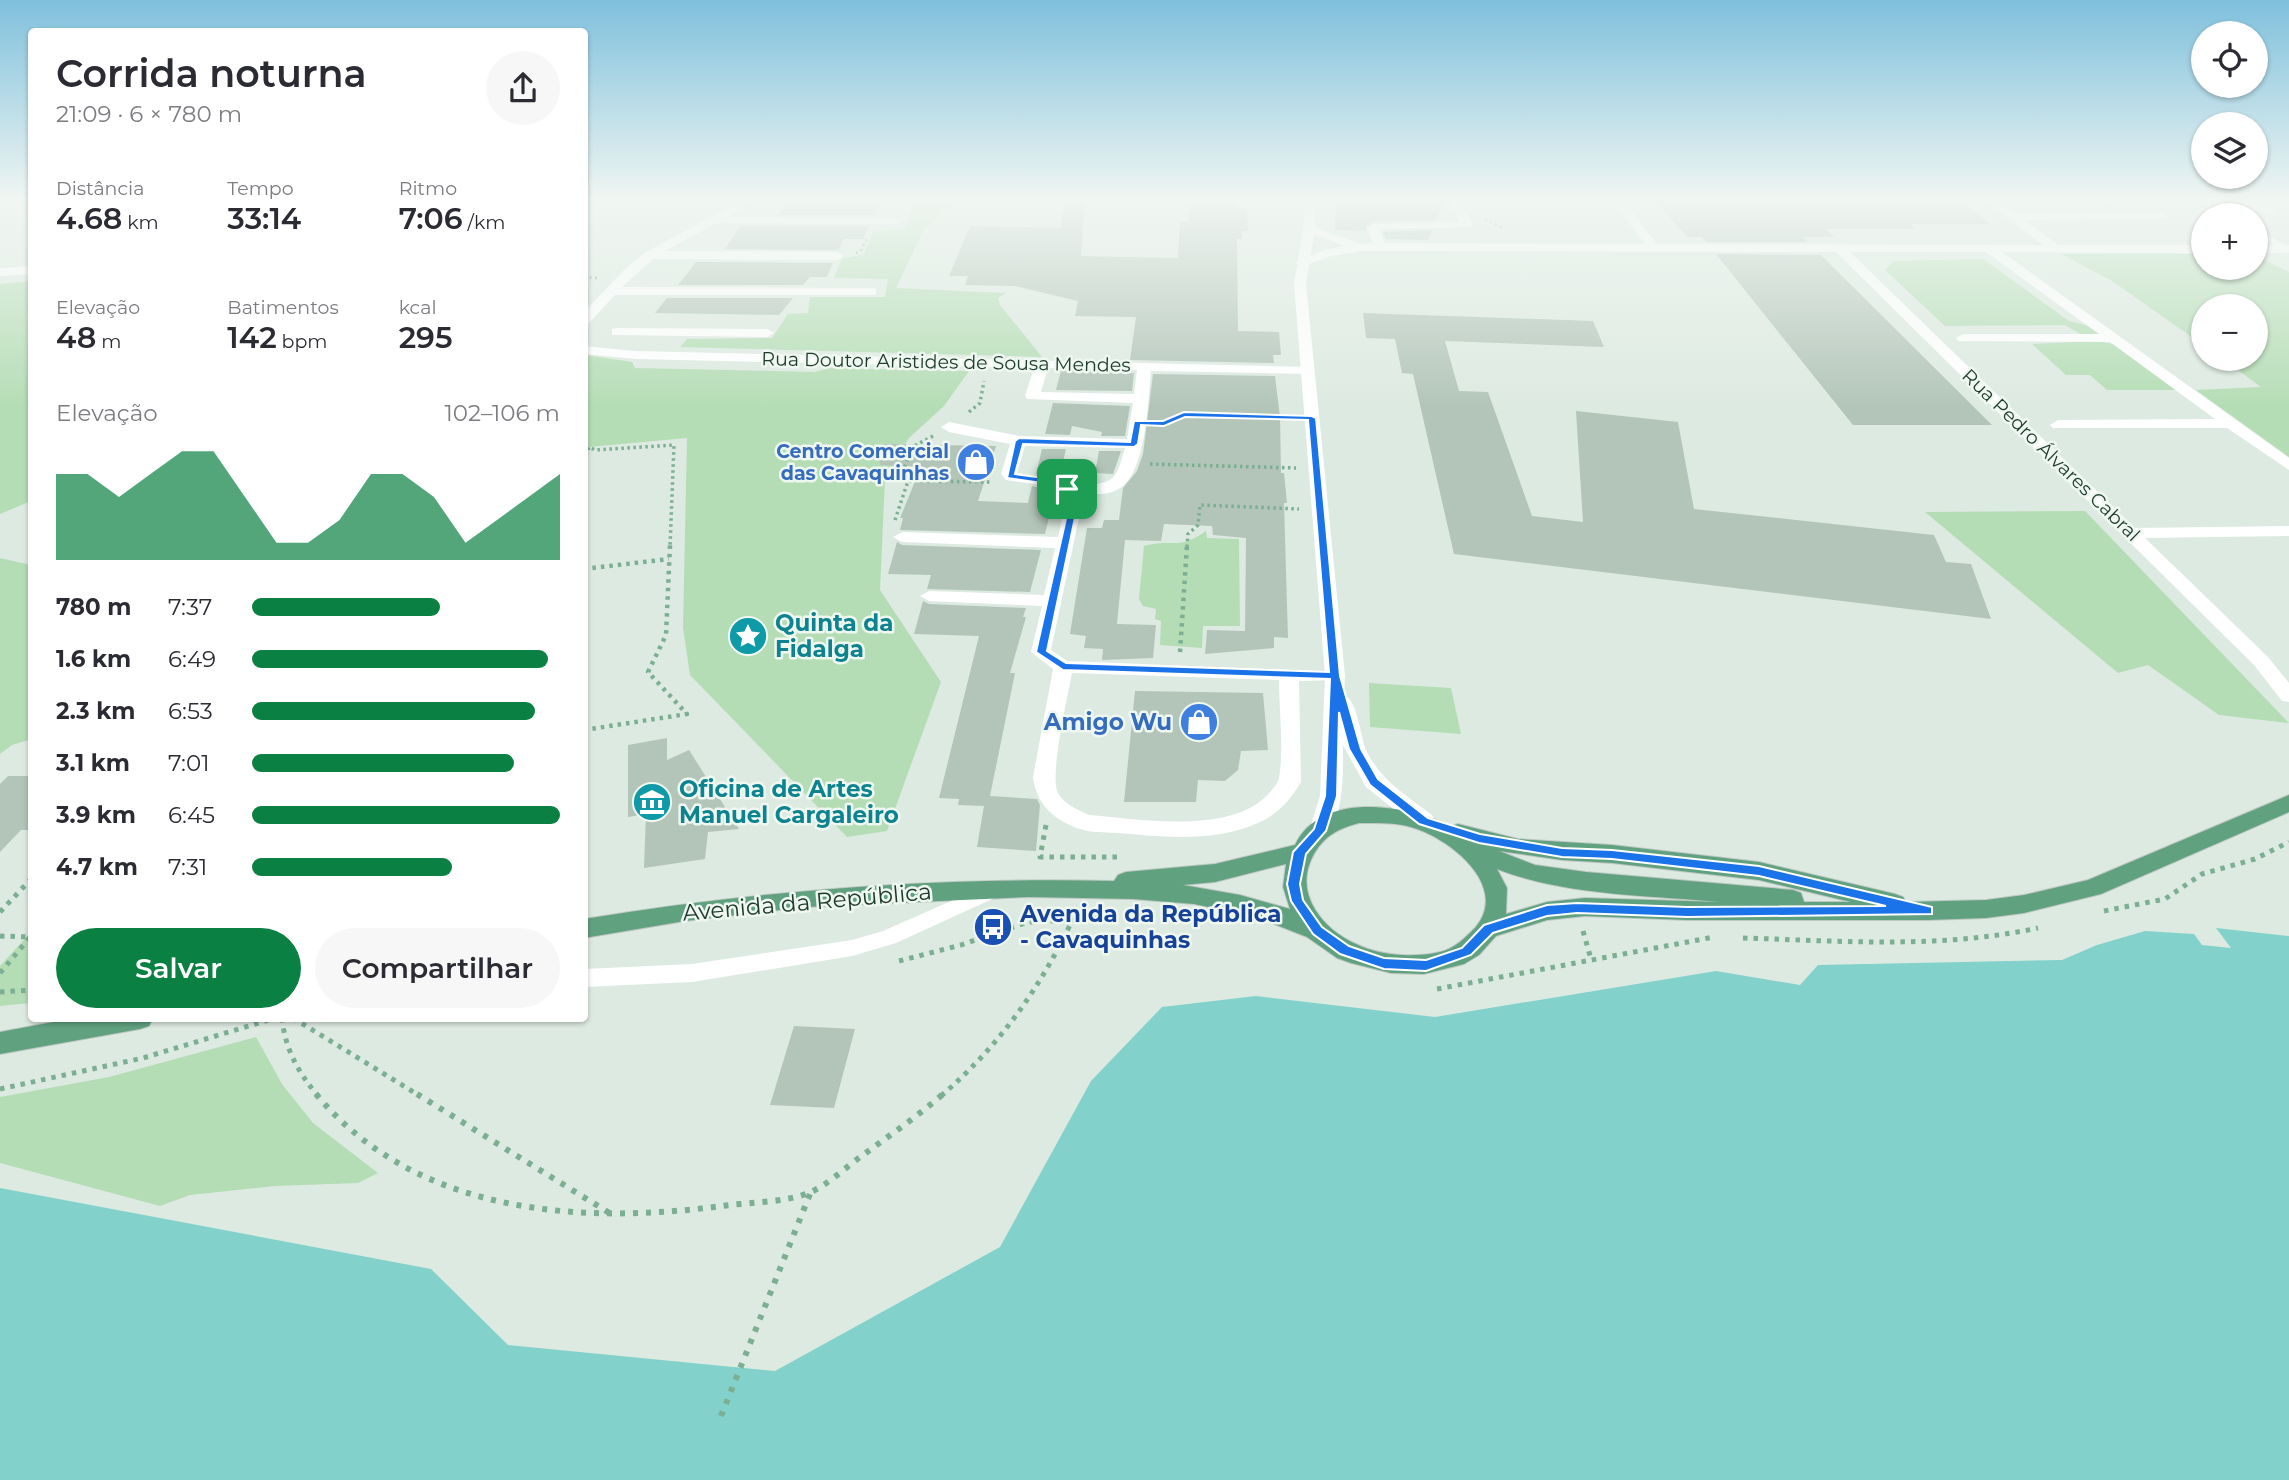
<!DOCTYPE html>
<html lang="pt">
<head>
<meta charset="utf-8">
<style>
	body { margin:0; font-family:Montserrat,sans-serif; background:#f7f7f7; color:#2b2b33; height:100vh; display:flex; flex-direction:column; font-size:26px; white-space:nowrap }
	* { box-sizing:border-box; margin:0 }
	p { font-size:23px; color:#7c7c81 }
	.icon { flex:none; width:38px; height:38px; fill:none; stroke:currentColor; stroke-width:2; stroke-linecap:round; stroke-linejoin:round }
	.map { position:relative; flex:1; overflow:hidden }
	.details { position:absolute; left:28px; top:28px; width:560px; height:994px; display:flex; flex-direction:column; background:#fff; border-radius:7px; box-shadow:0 2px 5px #0004 }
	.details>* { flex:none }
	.fabs { position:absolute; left:2191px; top:21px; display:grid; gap:14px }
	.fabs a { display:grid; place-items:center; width:77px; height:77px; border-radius:50%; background:#fff; box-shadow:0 2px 5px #0004; font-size:35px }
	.pin { position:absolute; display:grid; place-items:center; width:60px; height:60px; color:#fff; margin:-30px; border-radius:14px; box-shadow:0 4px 10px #0006 }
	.round { display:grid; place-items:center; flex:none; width:74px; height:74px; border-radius:37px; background:#f7f7f7 }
	.head { display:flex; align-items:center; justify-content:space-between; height:119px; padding:0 28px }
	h1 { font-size:38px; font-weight:600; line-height:52px }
	.stats { display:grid; grid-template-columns:repeat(3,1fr); gap:10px; height:119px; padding:7px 28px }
	.stats div { display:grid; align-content:center }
	.stats b { font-size:30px; font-weight:600 }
	.stats small { font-size:19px; font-weight:400 }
	.stats p { font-size:19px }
	.chart { height:196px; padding:14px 28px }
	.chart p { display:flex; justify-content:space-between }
	.chart svg { width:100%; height:126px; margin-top:7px; fill:#0b8043; opacity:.7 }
	.action { display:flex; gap:14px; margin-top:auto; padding:14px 28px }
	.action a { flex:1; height:80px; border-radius:42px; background:#0b8043; color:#fff; font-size:28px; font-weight:600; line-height:80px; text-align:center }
	.action a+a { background:#f7f7f7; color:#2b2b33 }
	ul { padding:0 28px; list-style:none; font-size:23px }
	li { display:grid; grid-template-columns:112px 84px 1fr; align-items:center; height:52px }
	li i { height:18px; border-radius:9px; background:#0b8043 }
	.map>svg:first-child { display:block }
	.green { fill:#b5ddb5 }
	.water { fill:#82d2cb }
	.building { fill:#b3c5b9 }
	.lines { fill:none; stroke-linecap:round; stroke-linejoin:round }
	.primary-casing { stroke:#c0c8c4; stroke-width:2 }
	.path-far4 { stroke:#7caf92; stroke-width:2.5; stroke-dasharray:2 3.5; stroke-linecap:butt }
	.path-far3 { stroke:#7caf92; stroke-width:3.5; stroke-dasharray:2.5 3.5; stroke-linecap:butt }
	.path-far2 { stroke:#7caf92; stroke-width:4.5; stroke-dasharray:3.5 5; stroke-linecap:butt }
	.path-far1 { stroke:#7caf92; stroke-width:5; stroke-dasharray:4.5 6; stroke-linecap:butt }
	.path { stroke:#7caf92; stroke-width:6; stroke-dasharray:5 8; stroke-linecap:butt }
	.service { fill:#fff; fill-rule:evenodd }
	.minor { fill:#fff; fill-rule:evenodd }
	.tertiary { fill:#fff; fill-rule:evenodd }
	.primary { fill:#60a280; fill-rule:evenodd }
	.route { fill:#1a73e8; stroke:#fff; stroke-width:2; fill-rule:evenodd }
	.labels { text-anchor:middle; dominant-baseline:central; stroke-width:5; stroke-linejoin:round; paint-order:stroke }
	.far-street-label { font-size:19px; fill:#1e3a2c; stroke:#eef7f0 }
	.far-shop-label { font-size:19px; font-weight:bold; fill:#366cbe; stroke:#eef7f0; text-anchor:end }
	.culture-label { font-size:23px; font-weight:bold; fill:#0d838f; stroke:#eef7f0; text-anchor:start }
	.shop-label { font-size:23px; font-weight:bold; fill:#366cbe; stroke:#eef7f0; text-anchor:end }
	.street-label { font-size:23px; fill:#1e3a2c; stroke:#eef7f0 }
	.transit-label { font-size:23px; font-weight:bold; fill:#164399; stroke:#eef7f0; text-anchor:start }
</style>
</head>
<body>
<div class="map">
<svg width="2289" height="1480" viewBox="0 0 2289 1480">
	<rect width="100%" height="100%" fill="#ddeae1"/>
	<g class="green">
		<polygon points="914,200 956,200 924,229 896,288 1006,293 998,298 1000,305 1042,357 680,347 687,339 772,338 788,314 808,313 810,297 885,297 888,279 834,278 842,258 863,255 874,231 904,230"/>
		<polygon points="2061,254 2203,254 2203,268 2256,268 2256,256 2289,272 2289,457 2196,390 2261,387 2223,359 2256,359 2256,306 2203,306 2203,345 2112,281"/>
		<polygon points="1983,259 2069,321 2090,326 2101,335 2082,335 2065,325 1945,326 1885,270 1893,261"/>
		<polygon points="31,281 31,501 0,514 0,284"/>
		<polygon points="2096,341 2113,344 2177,390 2107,390 2090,375 2066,375 2032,344"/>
		<polygon points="585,355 632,362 635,368 815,372 829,368 969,371 944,406 909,438 885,478 880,590 941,682 887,831 847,837 690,675 683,628 687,438 589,447 585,462"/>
		<polygon points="2085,511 2289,723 2219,715 2148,665 2118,673 1925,512"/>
		<path d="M1206,531L1207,538L1239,539L1240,626H1203L1202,648L1160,645L1161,621L1155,619L1156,609L1143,606L1139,599L1144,546C1172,538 1178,551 1206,531Z"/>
		<polygon points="0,558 31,565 32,739 12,745 0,754"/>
		<polygon points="1369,683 1451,688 1461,734 1370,727"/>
		<polygon points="31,932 31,1003 0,1006 0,966"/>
		<polygon points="256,1037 282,1084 313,1123 378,1173 358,1183 275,1186 190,1195 160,1206 0,1163 0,1097 109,1077"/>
	</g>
	<polygon class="water" points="2216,928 2289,936 2289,1480 0,1480 0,1188 431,1269 508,1345 775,1371 1000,1247 1091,1081 1162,1007 1256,996 1435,1017 1716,971 1800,985 1818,965 2062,960 2097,945 2145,931 2194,934 2202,945 2231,948"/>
	<g class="building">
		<polygon points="788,200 829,200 882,201 875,215 778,215"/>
		<polygon points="1064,200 1085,200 1081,256 1178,258 1180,221 1189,221 1190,203 1234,203 1235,208 1247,208 1248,231 1242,231 1242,239 1237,239 1238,331 1279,332 1281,355 1273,355 1274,363 1130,360 1136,317 1075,316 1078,301 1015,286 965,285 968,276 949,276 970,226 1061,228"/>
		<polygon points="1336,200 1444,200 1436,220 1373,221 1366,226 1366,231 1335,230"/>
		<polygon points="1655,200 1958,200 1991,224 1910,224 1916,229 1826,229 1834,237 1803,237 1808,242 1706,242 1702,237 1687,237"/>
		<polygon points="740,226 869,226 863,239 843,239 839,250 725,249"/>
		<polygon points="1432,230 1428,240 1386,239 1383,232"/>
		<polygon points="1716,254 1821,255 1992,425 1853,425"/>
		<polygon points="696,262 706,262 833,263 827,277 810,277 803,285 678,285"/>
		<polygon points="667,298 793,298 779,315 655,313"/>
		<polygon points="1363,313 1593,321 1604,347 1445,341 1459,391 1488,392 1532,516 1583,522 1576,411 1678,422 1694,509 1934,535 1946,562 1971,564 1991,619 1454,554 1413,374 1402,373 1395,339 1366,338"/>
		<polygon points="1061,371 1134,373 1132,391 1056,390"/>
		<polygon points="1153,374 1275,376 1280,417 1281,473 1284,473 1287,503 1284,503 1288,638 1274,637 1274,648 1205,654 1207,630 1245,631 1246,538 1213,535 1212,526 1164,524 1161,541 1125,540 1117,624 1156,625 1153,658 1102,660 1103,649 1084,648 1086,636 1070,634 1087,528 1102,528 1104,520 1119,520 1123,488 1137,471 1143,454"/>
		<polygon points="1053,403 1130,406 1125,436 1101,436 1102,432 1072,426 1070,435 1045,434"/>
		<polygon points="881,444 996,446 978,501 1028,503 1032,486 1055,492 1045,534 900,530 903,518 900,518 921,467 880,465"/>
		<polygon points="1042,449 1066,449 1059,479 1036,474"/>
		<polygon points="1099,451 1121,451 1113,474 1095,473"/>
		<polygon points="897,542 902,545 1041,550 1030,592 927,589 931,575 888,574"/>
		<polygon points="923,601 929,604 1026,608 1023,617 1026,617 1010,673 1015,673 990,796 1037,799 1040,805 1036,851 977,847 984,806 958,805 959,799 939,798 979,636 914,634"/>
		<polygon points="1135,691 1263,693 1268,750 1241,751 1238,770 1225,781 1198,780 1196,802 1124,802"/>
		<polygon points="667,738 667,760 689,750 739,829 708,832 705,859 644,868 646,814 628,817 628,745"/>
		<polygon points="8,776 32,776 32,830 21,830 0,852 0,784"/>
		<polygon points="794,1026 855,1029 834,1108 770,1105"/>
	</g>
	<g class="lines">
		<g class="primary-casing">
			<g id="primary">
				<path d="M2289,795V812L2101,894L2024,913L1986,918L1928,920H1687L1585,916L1547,920L1496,936L1479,955L1464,964L1424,974L1391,973L1351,963L1337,958L1307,937L1256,917L1194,904L1133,899L1029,897L806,907L685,921L584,938V919C762,890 935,877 1114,881L1118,875L1126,872L1215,864L1295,845C1321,790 1407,805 1451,826L1458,824L1518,839L1612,845L1759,862L1895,894L1903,897L1906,902L1986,900L2024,895L2088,880ZM1359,823C1379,823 1398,822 1417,829C1452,841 1510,887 1475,928C1465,938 1454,949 1440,952C1414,958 1380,956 1356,944C1324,930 1295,896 1311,860C1321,838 1336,829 1359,823ZM1499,851L1562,860L1612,863L1759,880L1851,902H1804L1801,893L1793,890L1586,872L1535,865ZM1286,864L1283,887L1290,909L1240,895L1183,885L1215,882ZM1497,869C1567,896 1646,895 1720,902L1585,898L1547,902L1506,914L1507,888Z"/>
				<polygon points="75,1018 153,1018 149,1026 140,1029 0,1054 0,1032"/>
			</g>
		</g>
		<g class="path-far4">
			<polyline points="912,212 918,200"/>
			<polyline points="1485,219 1502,228"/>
			<polyline points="856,253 860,252 867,239"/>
			<polyline points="584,277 597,278"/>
		</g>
		<g class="path-far3">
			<polyline points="969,412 980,403 984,381"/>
			<polyline points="1159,423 1168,422 1184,414 1291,417"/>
			<polyline points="584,461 589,447 595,450 674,445 670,547"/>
			<polyline points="1150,464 1296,468"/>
			<polyline points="908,481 901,475 914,446 933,436"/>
			<polyline points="895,520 908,481 990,482"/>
			<polyline points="1187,547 1188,534 1198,525 1200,505 1299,509"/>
		</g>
		<g class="path-far2">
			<polyline points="584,569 669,559"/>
			<polyline points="1180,652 1187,545"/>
			<polyline points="584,730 687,714 648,672 666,635 670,545"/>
		</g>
		<g class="path-far1">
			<polyline points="1046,825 1040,857 1118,857"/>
			<polyline points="2104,911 2165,899 2202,874 2255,859 2289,842"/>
			<polyline points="0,912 32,878"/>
			<polyline points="1583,931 1591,959"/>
			<polyline points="0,936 30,937"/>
			<path d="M1743,938C1842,941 1940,949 2038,928"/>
			<polyline points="899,961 961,945 1028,922 1139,917"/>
			<polyline points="0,973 32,935"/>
			<polyline points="1437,989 1714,937"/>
			<polyline points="0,992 32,990"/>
			<path d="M282,1018C285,1049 298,1072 318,1096"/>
			<polyline points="293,1018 420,1096"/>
			<polyline points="0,1089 143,1058 275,1018"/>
			<path d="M941,1096C999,1046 1039,990 1072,921"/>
		</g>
		<g class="path">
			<path d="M316,1094C415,1214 579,1225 722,1206C750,1202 785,1203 811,1192C830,1183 846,1167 863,1155C890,1135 918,1116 943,1094"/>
			<polyline points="417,1094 611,1214"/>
			<polyline points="721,1416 810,1194"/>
		</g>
		<g class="service">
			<polygon points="2106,200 2116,200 2126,206 2118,208"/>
			<polygon points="2243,200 2254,200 2277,213 2269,215"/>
			<polygon points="2203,201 2209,201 2232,215 2221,215 2203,205"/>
			<polygon points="2162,213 2167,216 2165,218 2013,220 2008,217 2013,214"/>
			<polygon points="2256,229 2289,247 2289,251 2282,251 2256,236"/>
			<polygon points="994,882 1001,885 1004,890 1001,895 896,943 852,956 692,982 584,987 584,969 692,964 852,940 883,931"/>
		</g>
		<g class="minor">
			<polygon points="742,200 755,200 728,217 896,218 902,221 896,224 716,223 665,251 838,252 844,256 838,260 653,259 622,287 872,288 876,289 876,295 615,295 589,323 584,324 584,312 626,268 646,252"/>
			<polygon points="1450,200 1460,200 1473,225 1471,227 1380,229 1384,243 1645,244 1612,200 1623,200 1657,244 2043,245 1985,200 1997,200 2058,245 2203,245 2203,253 2002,252 2289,458 2289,470 2227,428 2053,428 2050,425 2058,420 2215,419 2110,342 1958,341 1956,338 1963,334 2099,334 1986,252 1850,252 2135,528 2289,526 2289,536 2145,538 2268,657 2289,683 2289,702 2282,701 2254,665 1836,252 1363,251 1331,256 1301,267 1295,263 1324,250 1345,246 1305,231 1305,227 1313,227 1360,244 1372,243 1368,228 1373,224 1460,222"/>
			<rect x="2256" y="245" width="33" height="8"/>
			<polygon points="32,266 32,274 0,276 0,268"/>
			<polygon points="617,328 767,329 774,333 767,337 612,335 612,329"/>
			<path d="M584,346L636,351L1312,367V373L1307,374L1151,371C1148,400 1147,476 1117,490C1107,495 1095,494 1084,494L1051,650L1067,661L1342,672L1345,676L1342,680L1299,681L1301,782C1291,799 1278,814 1260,822C1216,843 1164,837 1117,833C1105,832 1091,833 1080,829C1055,821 1036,804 1033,777L1053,669L1031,652L1042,606L929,601L920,596L929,591L1044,595L1055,548L902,542L893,537L902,532L1058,537L1068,493L1042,485L1006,480L1001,474L1010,444L949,432L941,427L949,422L1019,436L1127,439L1133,403L1027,399L1025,396L1034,368L636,359L584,354ZM1048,368L1137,370L1134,394L1041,392ZM1025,446L1125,448C1122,457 1120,467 1115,475C1100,496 1041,476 1017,473ZM1072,673L1279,680C1279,709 1284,751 1279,778C1278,783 1274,787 1271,791C1235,836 1139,819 1089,815C1078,810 1064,804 1058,793C1049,776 1068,696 1072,673Z"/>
		</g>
		<path class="tertiary" d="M1305,200H1315V229L1306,284L1345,676L1344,695C1358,700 1360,736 1366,750C1380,780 1407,796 1432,815L1435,821L1432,827L1424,829L1416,827L1366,787L1343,745C1343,776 1344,809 1328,837L1320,839L1312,837L1309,831L1320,796L1325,676L1294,284L1303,229Z"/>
		<use href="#primary" class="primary"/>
	</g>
	<linearGradient id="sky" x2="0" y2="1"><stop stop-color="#7fc0dc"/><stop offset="0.49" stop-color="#f0f6f2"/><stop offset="1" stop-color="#f0f6f2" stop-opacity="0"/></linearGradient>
	<rect width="2289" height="407" fill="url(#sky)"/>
	<path class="route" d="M1184,412L1312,416L1316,418L1340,676L1361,749L1378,779L1428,818L1480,834L1562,848L1612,850L1759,866L1928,906L1932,907V914L1687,917L1577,913L1547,916L1493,933L1471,955L1426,971L1384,969L1340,954L1313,934L1291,901L1287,884L1293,852L1314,829L1325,796L1330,679L1063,670L1036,652L1072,492L1049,484L1007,478L1015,441L1019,438L1130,442L1134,421H1163ZM1185,417L1308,420L1329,672L1066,663L1047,651L1081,489L1051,479L1015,474L1023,444L1134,447L1138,444L1141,425L1164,426ZM1339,712L1349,749L1370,785L1419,824L1479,843L1562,857L1612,859L1759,876L1886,906L1687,907L1577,903L1547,905L1484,925L1462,948L1426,960L1384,958L1349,946L1322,927L1303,900L1300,884L1306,854L1326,831L1337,796Z"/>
	<defs>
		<g id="shop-disc" transform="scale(2.0125)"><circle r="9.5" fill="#3f7fe0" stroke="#eef7f0"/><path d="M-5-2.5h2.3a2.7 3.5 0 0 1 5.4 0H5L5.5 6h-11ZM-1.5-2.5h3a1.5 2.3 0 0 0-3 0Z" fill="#fff"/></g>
		<g id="sight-disc" transform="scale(2.0125)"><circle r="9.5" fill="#0f9aa8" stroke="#eef7f0"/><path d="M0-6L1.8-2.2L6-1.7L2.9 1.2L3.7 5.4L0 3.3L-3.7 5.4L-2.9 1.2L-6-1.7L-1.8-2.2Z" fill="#fff"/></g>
		<g id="museum-disc" transform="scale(2.0125)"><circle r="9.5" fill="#0f9aa8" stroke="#eef7f0"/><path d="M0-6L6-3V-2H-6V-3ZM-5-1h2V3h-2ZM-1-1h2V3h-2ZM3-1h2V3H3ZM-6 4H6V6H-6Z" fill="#fff"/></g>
		<g id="bus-disc" transform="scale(2.0125)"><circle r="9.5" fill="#1a4fb4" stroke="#eef7f0"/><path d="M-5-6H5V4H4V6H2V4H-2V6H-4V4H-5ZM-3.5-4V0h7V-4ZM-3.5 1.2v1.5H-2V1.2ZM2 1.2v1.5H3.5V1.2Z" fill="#fff"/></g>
	</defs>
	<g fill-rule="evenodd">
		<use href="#shop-disc" x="976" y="462"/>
		<use href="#sight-disc" x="748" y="636"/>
		<use href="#shop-disc" x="1199" y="722"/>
		<use href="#museum-disc" x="652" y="802"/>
		<use href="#bus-disc" x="993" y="927"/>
	</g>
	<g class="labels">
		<g class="far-street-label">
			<text transform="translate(946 362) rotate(1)">Rua Doutor Aristides de Sousa Mendes</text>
			<text transform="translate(2051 455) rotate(44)">Rua Pedro Álvares Cabral</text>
		</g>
		<g class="far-shop-label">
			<text x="949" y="451">Centro Comercial<tspan x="949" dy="22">das Cavaquinhas</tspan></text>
		</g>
		<g class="culture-label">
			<text x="775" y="623">Quinta da<tspan x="775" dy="26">Fidalga</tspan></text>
			<text x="679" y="789">Oficina de Artes<tspan x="679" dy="26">Manuel Cargaleiro</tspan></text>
		</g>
		<g class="shop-label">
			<text x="1172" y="722">Amigo Wu</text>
		</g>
		<g class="street-label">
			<text transform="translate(807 902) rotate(-5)">Avenida da República</text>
		</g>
		<g class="transit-label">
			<text x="1020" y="914">Avenida da República<tspan x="1020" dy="26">- Cavaquinhas</tspan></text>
		</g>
	</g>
</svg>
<div class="fabs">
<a><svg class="icon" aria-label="locate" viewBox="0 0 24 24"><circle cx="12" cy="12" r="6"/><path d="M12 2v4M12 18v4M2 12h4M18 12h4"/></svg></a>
<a><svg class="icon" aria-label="layers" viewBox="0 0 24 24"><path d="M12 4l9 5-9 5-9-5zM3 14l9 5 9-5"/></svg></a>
<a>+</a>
<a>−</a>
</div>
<div class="pin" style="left:1067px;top:489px;background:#1e9e55"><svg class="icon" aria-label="arrive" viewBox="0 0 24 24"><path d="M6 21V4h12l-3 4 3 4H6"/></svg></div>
<section class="details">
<div class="head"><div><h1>Corrida noturna</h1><p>21:09 · 6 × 780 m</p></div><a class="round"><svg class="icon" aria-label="share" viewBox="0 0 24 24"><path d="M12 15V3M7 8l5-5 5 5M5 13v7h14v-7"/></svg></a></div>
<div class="stats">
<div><p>Distância</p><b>4.68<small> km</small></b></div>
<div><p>Tempo</p><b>33:14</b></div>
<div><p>Ritmo</p><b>7:06<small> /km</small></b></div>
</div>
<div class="stats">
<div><p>Elevação</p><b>48<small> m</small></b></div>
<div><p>Batimentos</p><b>142<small> bpm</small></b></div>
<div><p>kcal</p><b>295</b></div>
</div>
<div class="chart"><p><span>Elevação</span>102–106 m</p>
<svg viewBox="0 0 160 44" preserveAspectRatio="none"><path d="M0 44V14L10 14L20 22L30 14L40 6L50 6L60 22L70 38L80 38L90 30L100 14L110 14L120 22L130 38L140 30L150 22L160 14V44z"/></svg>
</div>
<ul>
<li><b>780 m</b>7:37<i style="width:61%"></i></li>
<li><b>1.6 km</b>6:49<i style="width:96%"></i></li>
<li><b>2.3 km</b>6:53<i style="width:92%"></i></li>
<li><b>3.1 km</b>7:01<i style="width:85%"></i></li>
<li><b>3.9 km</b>6:45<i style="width:100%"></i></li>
<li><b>4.7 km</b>7:31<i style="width:65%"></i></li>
</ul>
<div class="action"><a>Salvar</a><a>Compartilhar</a></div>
</section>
</div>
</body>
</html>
